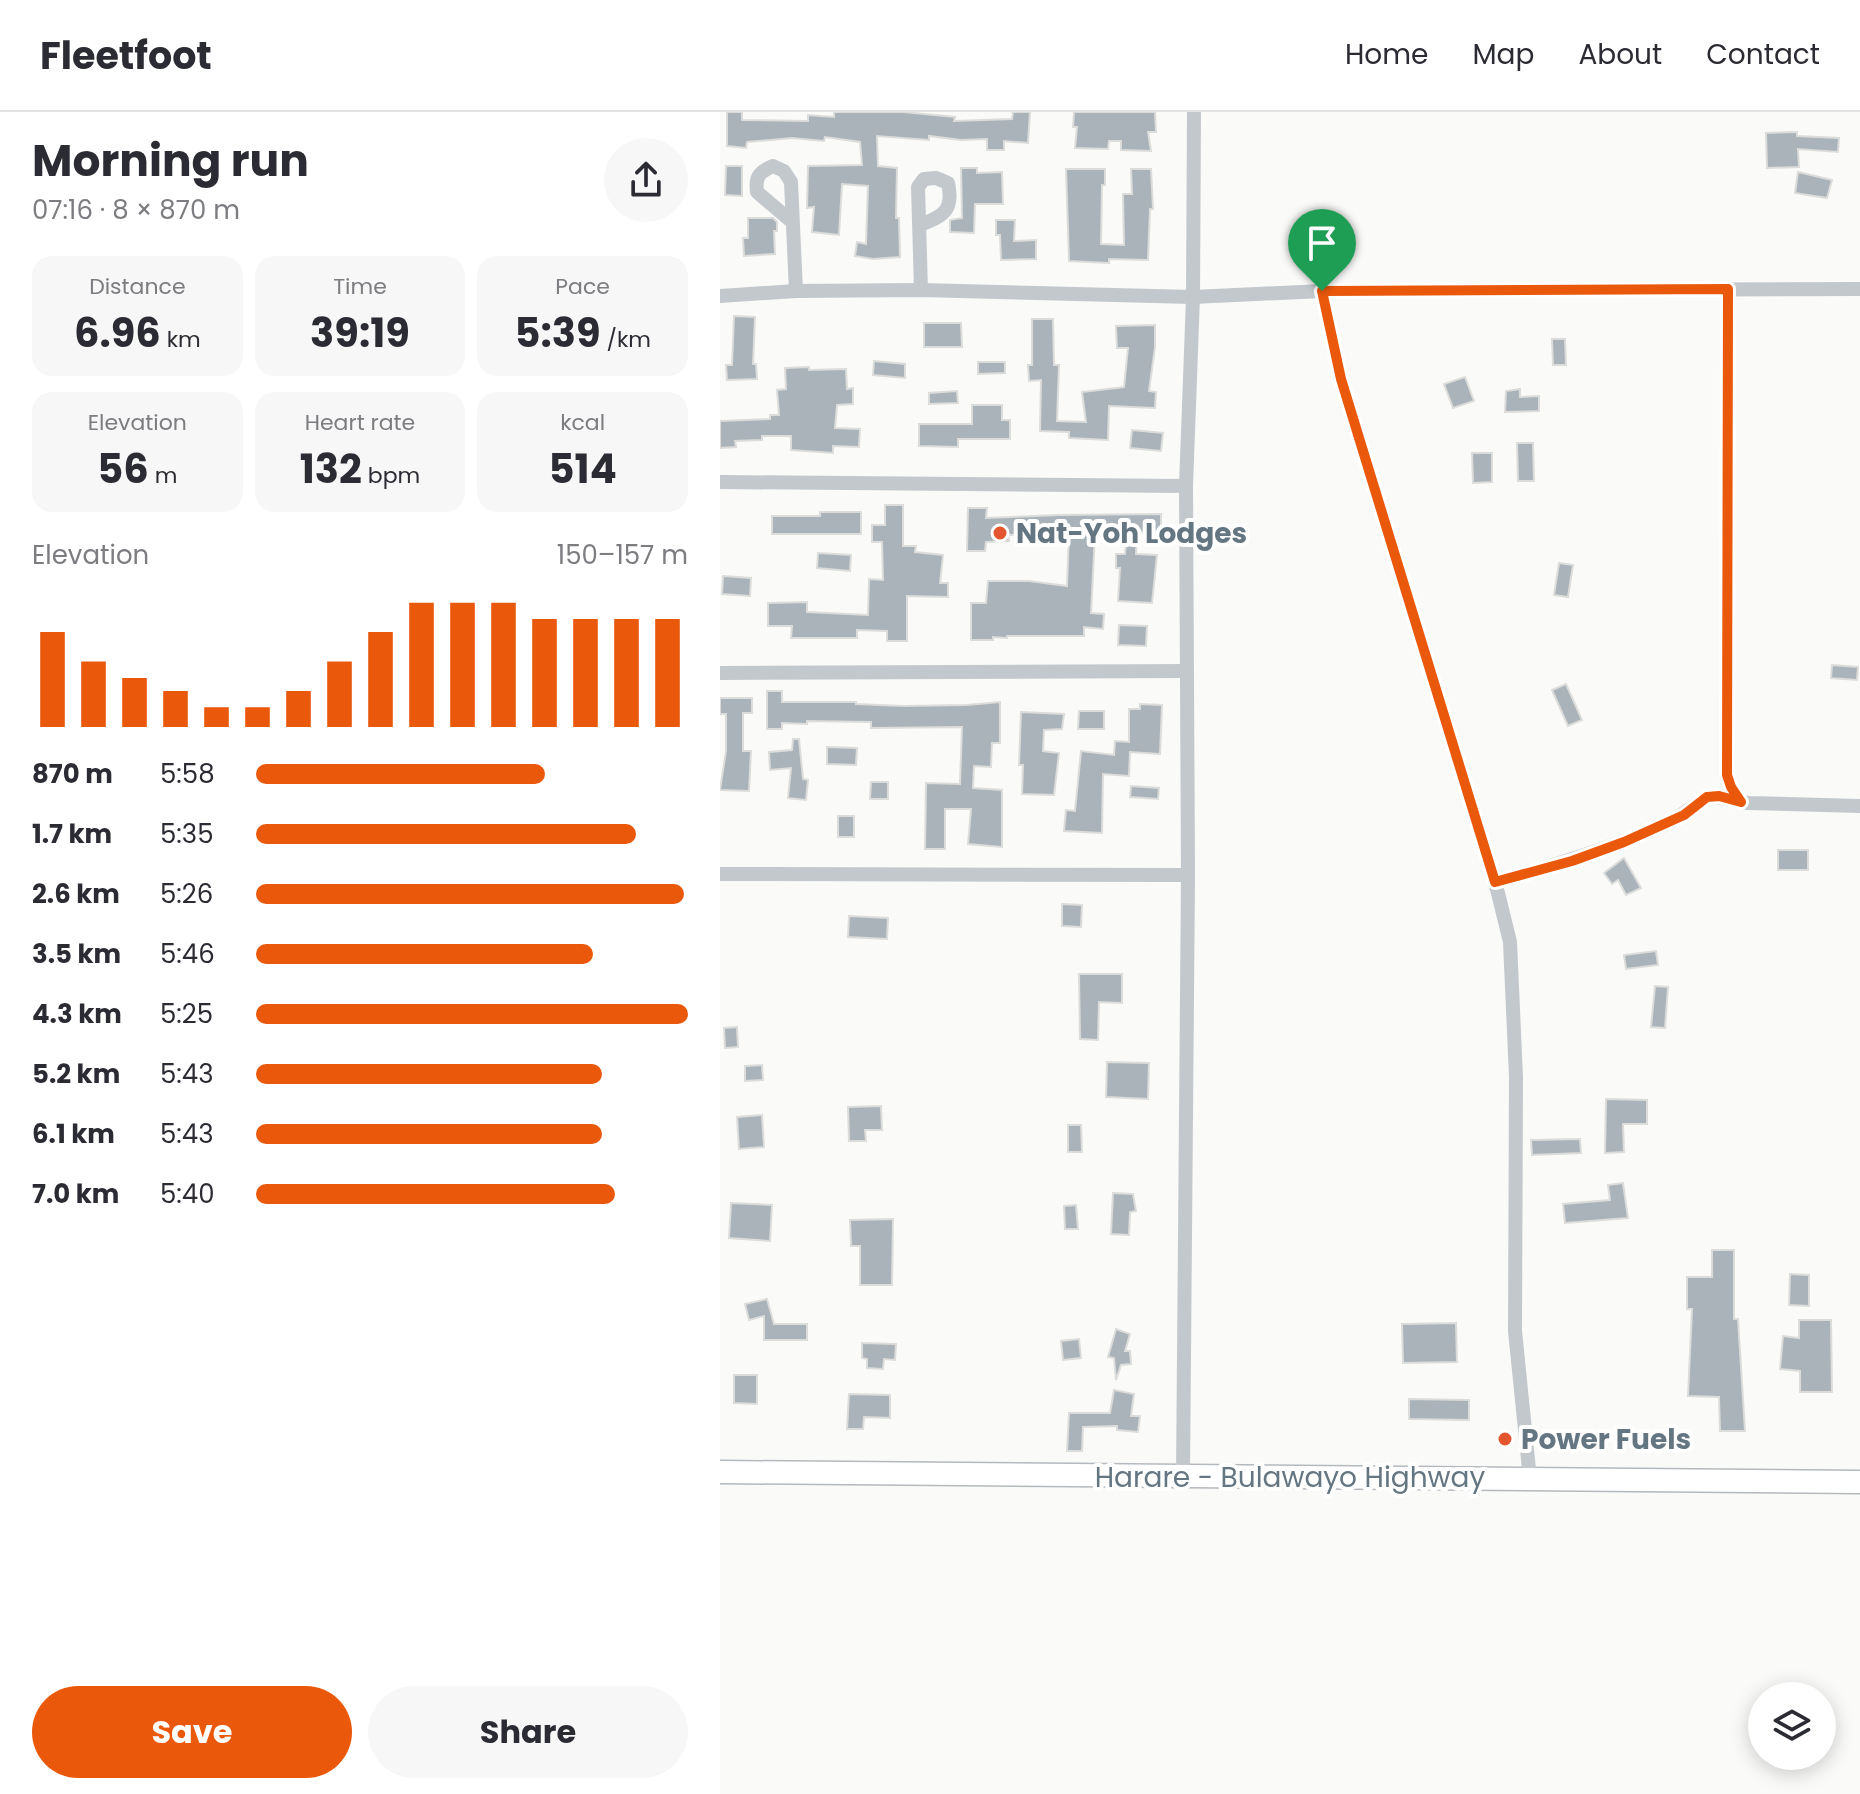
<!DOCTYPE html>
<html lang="en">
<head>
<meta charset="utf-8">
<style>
	body { margin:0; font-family:Poppins,sans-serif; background:#f7f7f7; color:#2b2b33; height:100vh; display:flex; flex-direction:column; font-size:30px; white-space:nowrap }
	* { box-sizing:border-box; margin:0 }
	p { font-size:26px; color:#7c7c81 }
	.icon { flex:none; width:44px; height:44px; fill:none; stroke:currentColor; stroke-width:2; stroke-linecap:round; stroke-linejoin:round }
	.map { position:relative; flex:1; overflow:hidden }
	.side { display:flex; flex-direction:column; background:#fff; width:720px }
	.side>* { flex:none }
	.tools { position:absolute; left:1028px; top:1570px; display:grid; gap:16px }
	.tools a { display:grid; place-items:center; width:88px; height:88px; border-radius:50%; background:#fff; box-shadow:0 4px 20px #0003; font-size:40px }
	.pin { position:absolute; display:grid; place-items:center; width:68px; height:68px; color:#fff; margin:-82px -34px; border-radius:50% 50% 50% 0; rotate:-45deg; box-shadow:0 0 8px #0007 }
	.pin .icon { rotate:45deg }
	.round { display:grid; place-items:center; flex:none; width:84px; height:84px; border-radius:42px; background:#f7f7f7 }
	.head { display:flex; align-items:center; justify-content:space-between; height:136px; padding:0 32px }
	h1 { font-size:44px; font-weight:700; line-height:60px }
	.figures { display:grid; grid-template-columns:repeat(3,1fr); gap:12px; height:136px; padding:8px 32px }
	.figures div { display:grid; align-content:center; border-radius:20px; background:#f7f7f7; text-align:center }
	.figures b { font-size:40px; font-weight:700 }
	.figures small { font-size:22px; font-weight:400 }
	.figures p { font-size:22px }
	.chart { height:224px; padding:16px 32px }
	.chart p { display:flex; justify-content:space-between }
	.chart svg { width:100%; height:144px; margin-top:8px; stroke:#ea580c; stroke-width:6 }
	.primary-button { display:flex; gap:16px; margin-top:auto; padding:16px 32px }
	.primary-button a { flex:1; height:92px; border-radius:48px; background:#ea580c; color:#fff; font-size:32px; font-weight:700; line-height:92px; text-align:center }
	.primary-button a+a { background:#f7f7f7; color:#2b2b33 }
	ul { padding:0 32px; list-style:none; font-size:26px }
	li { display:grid; grid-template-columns:128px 96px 1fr; align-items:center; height:60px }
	li i { height:20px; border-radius:10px; background:#ea580c }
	header { display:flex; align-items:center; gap:48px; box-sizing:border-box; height:112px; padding:0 40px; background:#fff; border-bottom:2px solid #e1e1e2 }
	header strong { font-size:38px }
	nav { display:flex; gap:44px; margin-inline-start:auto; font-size:28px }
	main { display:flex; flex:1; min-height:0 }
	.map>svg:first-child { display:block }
	.building { fill:#aab3b9; stroke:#dcdcda; stroke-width:2 }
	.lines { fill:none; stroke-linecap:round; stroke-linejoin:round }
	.highway-casing { stroke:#b4b9bd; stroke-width:25 }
	.minor { stroke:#c3c8cc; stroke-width:14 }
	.highway { stroke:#fff; stroke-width:22 }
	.route-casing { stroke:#fff; stroke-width:16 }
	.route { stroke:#ea580c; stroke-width:10 }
	.poi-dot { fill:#e4572e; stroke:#fff; stroke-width:3 }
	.labels { text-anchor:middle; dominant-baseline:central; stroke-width:8; stroke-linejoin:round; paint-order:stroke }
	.poi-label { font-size:28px; font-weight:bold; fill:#657683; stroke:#fff; text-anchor:start }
	.street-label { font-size:28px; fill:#657683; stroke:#fff }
</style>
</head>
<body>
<header>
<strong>Fleetfoot</strong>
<nav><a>Home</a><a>Map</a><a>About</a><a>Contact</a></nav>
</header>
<main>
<section class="side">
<div class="head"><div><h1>Morning run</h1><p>07:16 · 8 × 870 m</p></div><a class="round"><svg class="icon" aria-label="share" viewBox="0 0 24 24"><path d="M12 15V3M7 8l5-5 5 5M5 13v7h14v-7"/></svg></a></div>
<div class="figures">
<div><p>Distance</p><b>6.96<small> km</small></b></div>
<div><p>Time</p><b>39:19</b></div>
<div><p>Pace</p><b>5:39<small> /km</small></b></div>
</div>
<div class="figures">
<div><p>Elevation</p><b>56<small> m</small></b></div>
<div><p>Heart rate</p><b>132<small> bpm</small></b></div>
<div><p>kcal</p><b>514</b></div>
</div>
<div class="chart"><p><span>Elevation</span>150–157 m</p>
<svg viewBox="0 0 160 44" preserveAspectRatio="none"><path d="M5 44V15M15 44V24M25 44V29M35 44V33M45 44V38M55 44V38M65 44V33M75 44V24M85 44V15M95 44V6M105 44V6M115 44V6M125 44V11M135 44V11M145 44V11M155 44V11"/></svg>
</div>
<ul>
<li><b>870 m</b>5:58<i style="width:67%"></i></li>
<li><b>1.7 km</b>5:35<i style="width:88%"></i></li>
<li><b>2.6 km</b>5:26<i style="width:99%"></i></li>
<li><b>3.5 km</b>5:46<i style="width:78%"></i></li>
<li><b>4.3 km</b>5:25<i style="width:100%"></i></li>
<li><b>5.2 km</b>5:43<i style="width:80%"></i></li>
<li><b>6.1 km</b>5:43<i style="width:80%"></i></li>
<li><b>7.0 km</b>5:40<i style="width:83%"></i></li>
</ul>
<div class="primary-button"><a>Save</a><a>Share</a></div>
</section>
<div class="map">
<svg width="1140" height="1682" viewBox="0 0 1140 1682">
	<rect width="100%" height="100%" fill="#fafaf8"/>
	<g class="building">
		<polygon points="7,0 22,0 22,8 88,9 88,3 114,5 114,0 183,0 235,5 234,9 292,7 293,0 310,0 308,31 284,29 284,38 267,38 267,27 241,28 209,24 209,28 157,24 158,54 177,56 176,106 179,106 180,145 153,147 135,144 137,130 146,132 148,74 122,72 119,123 92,120 94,95 87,96 88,54 142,53 140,30 105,25 104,29 72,26 27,30 26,36 7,34"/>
		<polygon points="354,0 435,0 436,20 428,20 431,39 401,38 401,29 389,29 388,37 355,36 357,15 353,15"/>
		<polygon points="1077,20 1077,24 1119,26 1118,40 1078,37 1079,55 1047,56 1046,21"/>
		<polygon points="6,54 22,54 22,84 5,83"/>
		<polygon points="241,56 257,56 257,61 282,60 283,92 255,92 254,121 230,120 230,108 242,106"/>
		<polygon points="346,57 385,57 385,73 382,73 381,132 404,133 403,82 412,82 411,57 431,57 433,97 430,97 428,148 389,147 389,151 349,149"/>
		<polygon points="1078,60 1112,68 1107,86 1075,81"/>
		<polygon points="28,106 53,106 57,110 57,119 54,119 55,142 24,144 23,126 28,126"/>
		<polygon points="276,108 295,108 294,129 316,128 316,147 281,148 280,123 276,123"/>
		<polygon points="14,204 35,205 33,252 36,252 37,267 7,268 6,253 12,253"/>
		<polygon points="312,207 333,207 334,253 339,253 337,309 366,310 362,280 404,275 408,236 397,236 396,214 435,213 435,235 429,279 436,280 435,296 389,294 388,328 349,326 349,320 320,319 321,268 309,269 308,253 312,253"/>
		<polygon points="204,211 241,211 242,235 204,235"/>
		<polygon points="832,227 845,227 846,253 833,253"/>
		<polygon points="154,249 185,252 185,266 153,263"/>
		<polygon points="258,250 285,250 285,261 258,262"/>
		<polygon points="89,255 89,258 126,257 127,277 133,276 133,292 117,293 115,316 140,317 139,335 113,334 113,341 71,338 71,324 42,324 42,328 15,329 16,335 0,336 0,309 50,307 50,303 59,303 57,278 66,277 65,256"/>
		<polygon points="745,265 754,289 733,296 724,272"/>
		<polygon points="800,277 800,285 819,284 819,299 785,300 786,279"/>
		<polygon points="237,279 238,291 209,292 209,281"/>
		<polygon points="252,293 282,293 282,308 290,308 290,327 238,327 238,335 199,334 199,312 252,312"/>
		<polygon points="412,318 443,321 441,339 410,336"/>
		<polygon points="797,331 813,331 814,369 798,369"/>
		<polygon points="752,341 772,341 772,370 753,371"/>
		<polygon points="165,393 183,393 183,434 196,434 195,440 223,443 220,471 228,471 228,485 187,484 187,529 167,529 167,519 137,518 137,526 71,526 72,514 48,514 48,491 87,490 87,500 148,503 149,467 163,468 162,430 152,430 152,413 165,413"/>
		<polygon points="248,396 267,396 266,406 340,403 441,402 441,420 417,420 416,442 437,443 432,491 398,489 400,456 396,456 396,442 405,442 407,420 384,420 384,422 375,422 371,501 384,502 383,517 364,515 364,524 287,524 287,526 273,525 273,528 251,528 251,491 266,491 268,469 309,469 347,474 349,421 288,423 289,429 266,430 265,439 247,439"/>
		<polygon points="100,400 141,400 141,422 52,422 52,404 100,404"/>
		<polygon points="98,441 131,443 130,459 97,456"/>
		<polygon points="839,451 853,453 848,485 834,483"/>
		<polygon points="3,464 31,466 30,484 2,482"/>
		<polygon points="399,513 427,514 426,534 398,533"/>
		<polygon points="1112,553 1138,555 1137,568 1111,566"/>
		<polygon points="846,572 862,608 848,614 832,578"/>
		<polygon points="47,579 62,579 62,590 136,590 136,592 183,594 247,593 280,590 280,631 272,631 271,655 254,654 253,676 282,678 282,735 248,732 251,697 225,697 225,737 205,737 206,671 240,672 242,615 151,616 151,610 87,609 87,612 62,611 62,617 47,617"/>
		<polygon points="0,586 32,586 32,601 23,601 23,639 31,639 29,679 0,678 6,639 6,602 0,602"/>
		<polygon points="420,592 442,593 440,642 410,640 409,664 383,662 382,721 344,719 346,698 355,699 361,639 394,643 395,629 409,630 409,597 420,597"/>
		<polygon points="359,599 384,599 384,617 358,617"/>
		<polygon points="301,600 344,602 342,617 324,618 323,639 339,641 334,683 302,682 303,653 299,653"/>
		<polygon points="73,627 79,627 83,667 88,668 86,688 68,686 71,656 50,658 49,640 72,638"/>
		<polygon points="107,635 137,636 136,653 107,652"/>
		<polygon points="151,670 168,670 168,687 150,687"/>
		<polygon points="411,674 439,676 438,687 410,685"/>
		<rect x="118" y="704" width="16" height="21"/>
		<rect x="1058" y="738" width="30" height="20"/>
		<polygon points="904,746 921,776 906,783 898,768 892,772 884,761"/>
		<polygon points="342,792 362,793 361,815 342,814"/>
		<polygon points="129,804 168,806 167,827 128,825"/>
		<polygon points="936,839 938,853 906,857 904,843"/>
		<polygon points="359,862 402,862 402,891 379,890 378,928 360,927"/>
		<polygon points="935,874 948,875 945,916 931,915"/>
		<polygon points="17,915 18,935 5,936 4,916"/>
		<polygon points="387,950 429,951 428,987 386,985"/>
		<polygon points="42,953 43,968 25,969 25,954"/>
		<polygon points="886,987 927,988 927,1012 903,1012 904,1040 885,1041"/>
		<polygon points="161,994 162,1018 145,1018 146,1029 129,1029 128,995"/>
		<polygon points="42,1003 44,1035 19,1037 17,1005"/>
		<polygon points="348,1013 361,1013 362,1040 348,1040"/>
		<polygon points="860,1027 861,1041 812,1043 811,1028"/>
		<polygon points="903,1071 908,1106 845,1111 843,1092 890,1088 888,1073"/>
		<polygon points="393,1081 413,1082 416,1099 410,1100 409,1123 391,1122"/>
		<polygon points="11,1091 52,1093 50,1129 9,1126"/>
		<polygon points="356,1093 358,1117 345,1117 344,1094"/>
		<polygon points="173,1107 172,1173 140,1173 140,1134 131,1134 130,1108"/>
		<polygon points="992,1138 1014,1138 1014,1207 1018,1207 1025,1319 1000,1319 999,1285 968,1284 972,1197 967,1197 967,1165 992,1165"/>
		<polygon points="1070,1162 1089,1163 1089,1194 1069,1193"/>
		<polygon points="47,1187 54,1212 87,1212 87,1228 44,1228 44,1204 29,1208 25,1192"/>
		<polygon points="1079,1208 1111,1208 1112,1280 1080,1280 1080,1259 1060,1257 1063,1224 1079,1226"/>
		<polygon points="736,1211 737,1250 683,1251 682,1212"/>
		<polygon points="396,1217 410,1222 405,1239 410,1239 411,1252 401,1253 396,1268 394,1246 388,1245"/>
		<polygon points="359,1227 361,1246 343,1248 341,1229"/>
		<polygon points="142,1231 176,1232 175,1248 164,1247 163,1257 147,1256 147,1247 142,1246"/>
		<polygon points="14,1263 37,1263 37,1292 14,1291"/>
		<polygon points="394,1278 414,1282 411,1304 420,1304 418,1320 397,1318 397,1314 363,1315 362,1339 347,1339 349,1301 390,1301"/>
		<polygon points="129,1282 170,1283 170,1306 144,1305 143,1317 127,1317"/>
		<polygon points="689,1287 749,1288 749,1308 689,1307"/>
	</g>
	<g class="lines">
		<g class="highway-casing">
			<polyline id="highway" points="0,1360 1140,1370"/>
		</g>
		<g class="minor">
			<path d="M71,109L37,80C35,65 39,60 53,54L64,59L71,70L76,179"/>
			<path d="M200,113C224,104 234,98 228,71L216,66L204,67L198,75L201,178"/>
			<polyline points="1008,177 1007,663 1011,675 1021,690"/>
			<polyline points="602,179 621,267 778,781 790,830 796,965 795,1219 810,1367"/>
			<polyline points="0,184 76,179 201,178 473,185 602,179 1140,177"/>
			<polyline points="0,370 466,374"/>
			<polyline points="0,561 466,559"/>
			<polyline points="0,762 468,763"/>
			<path d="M775,770C833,754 889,737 944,713C962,705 977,689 991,684L1028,691L1140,694"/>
			<polyline points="463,1364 468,763 466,374 473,185 474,0"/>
		</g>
		<use href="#highway" class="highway"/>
	</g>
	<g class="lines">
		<g class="route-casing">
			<polygon id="route" points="1008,177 1007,663 1011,675 1021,690 999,684 987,685 964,703 904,730 852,749 775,770 621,267 602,179"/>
		</g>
		<use href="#route" class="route"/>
	</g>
	<g class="poi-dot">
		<circle cx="280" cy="421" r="8"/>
		<circle cx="785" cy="1327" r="8"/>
	</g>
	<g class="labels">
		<g class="poi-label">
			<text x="296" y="421">Nat-Yoh Lodges</text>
			<text x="801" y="1327">Power Fuels</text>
		</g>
		<g class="street-label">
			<text x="570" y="1365">Harare - Bulawayo Highway</text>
		</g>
	</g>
</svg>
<div class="tools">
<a><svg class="icon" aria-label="layers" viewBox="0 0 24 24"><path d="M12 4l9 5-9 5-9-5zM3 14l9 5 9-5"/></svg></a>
</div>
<div class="pin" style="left:602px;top:179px;background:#1e9e55"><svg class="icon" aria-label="arrive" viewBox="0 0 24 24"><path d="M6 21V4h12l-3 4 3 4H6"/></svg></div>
</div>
</main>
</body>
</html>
